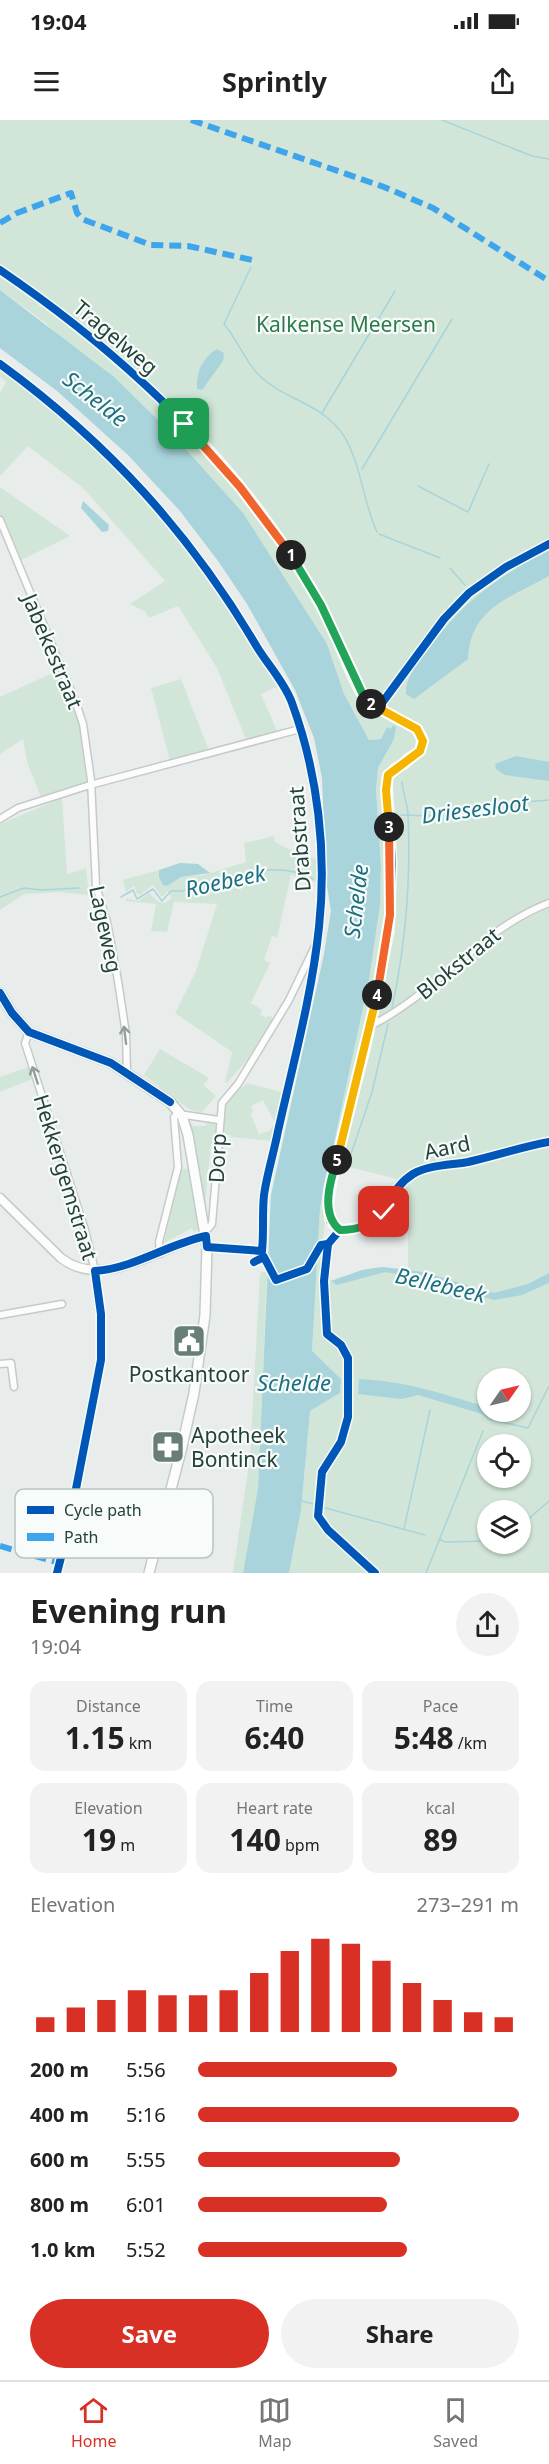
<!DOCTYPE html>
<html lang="en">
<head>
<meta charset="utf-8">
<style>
	body { margin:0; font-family:"Noto Sans",sans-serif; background:#f2f2f2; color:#222; height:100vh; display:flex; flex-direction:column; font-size:22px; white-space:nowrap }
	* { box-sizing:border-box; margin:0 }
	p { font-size:20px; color:#767676 }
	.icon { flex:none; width:33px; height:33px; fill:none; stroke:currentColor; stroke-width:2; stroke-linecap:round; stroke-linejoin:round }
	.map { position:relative; height:1453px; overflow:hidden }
	.side { display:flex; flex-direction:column; background:#fff; flex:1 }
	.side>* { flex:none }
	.needle { width:39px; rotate:56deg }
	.controls { position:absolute; left:477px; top:1248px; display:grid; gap:12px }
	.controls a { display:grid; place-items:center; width:54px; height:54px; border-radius:50%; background:#fff; box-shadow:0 2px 4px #0004; font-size:30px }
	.pin { position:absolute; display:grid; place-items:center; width:51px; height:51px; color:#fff; margin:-26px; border-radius:12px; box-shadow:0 3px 9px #0006 }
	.km { position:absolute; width:30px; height:30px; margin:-15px; border-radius:50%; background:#222; color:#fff; font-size:16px; line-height:30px; text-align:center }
	.round { display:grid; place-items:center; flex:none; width:63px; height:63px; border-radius:32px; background:#f2f2f2 }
	.headline { display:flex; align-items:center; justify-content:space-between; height:102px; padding:0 30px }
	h1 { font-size:33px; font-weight:700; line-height:45px }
	.figures { display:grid; grid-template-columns:repeat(3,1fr); gap:9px; height:102px; padding:6px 30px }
	.figures div { display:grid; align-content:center; border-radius:15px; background:#f2f2f2; text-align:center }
	.figures b { font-size:30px; font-weight:700 }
	.figures small { font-size:16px; font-weight:400 }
	.figures p { font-size:16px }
	.chart { height:168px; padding:12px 30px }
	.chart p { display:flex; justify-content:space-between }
	.chart svg { width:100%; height:108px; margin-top:6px; stroke:#d93025; stroke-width:6 }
	.primary-button { display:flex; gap:12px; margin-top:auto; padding:12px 30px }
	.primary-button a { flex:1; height:69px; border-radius:36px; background:#d93025; color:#fff; font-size:24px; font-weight:700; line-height:69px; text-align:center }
	.primary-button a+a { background:#f2f2f2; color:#222 }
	ul { padding:0 30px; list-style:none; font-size:20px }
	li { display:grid; grid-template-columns:96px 72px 1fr; align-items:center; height:45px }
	li i { height:15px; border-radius:8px; background:#d93025 }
	.status { display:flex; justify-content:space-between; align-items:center; height:42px; padding:0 30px; background:#fff; direction:ltr }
	.status svg { height:16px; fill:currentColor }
	header { display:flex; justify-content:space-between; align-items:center; height:78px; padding:0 30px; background:#fff; font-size:27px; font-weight:700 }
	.tab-bar { display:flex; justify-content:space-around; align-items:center; height:84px; border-top:2px solid #e0e0e0; background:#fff; font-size:16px; color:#767676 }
	.tab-bar a { display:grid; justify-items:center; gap:3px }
	.tab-bar .active { color:#d93025 }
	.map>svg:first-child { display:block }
	.green { fill:#d1e6d8; fill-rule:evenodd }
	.water { fill:#a9d4db }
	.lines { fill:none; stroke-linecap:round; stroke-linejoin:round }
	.stream { stroke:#a9d4db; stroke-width:1.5 }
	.ferry { stroke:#1c6f80; stroke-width:1.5; stroke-dasharray:8 6; stroke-linecap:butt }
	.minor-casing { stroke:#c5cac8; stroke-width:9 }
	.tertiary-casing { stroke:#c5cac8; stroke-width:11 }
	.secondary-casing { stroke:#c3cbc8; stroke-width:12 }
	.minor { stroke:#fcfcfc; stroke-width:6 }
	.tertiary { stroke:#fcfcfc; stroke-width:8 }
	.secondary { stroke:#fcfcfc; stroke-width:9 }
	.quiet { stroke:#3ea4ec; stroke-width:6; stroke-dasharray:12 6; stroke-linecap:butt }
	.cycleway-casing { stroke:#f7fbf9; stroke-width:11 }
	.cycleway { stroke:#0057b8; stroke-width:8 }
	.oneway { stroke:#909f9b }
	.split-1-casing { stroke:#fff; stroke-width:12 }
	.split-2-casing { stroke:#fff; stroke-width:12 }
	.split-3-casing { stroke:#fff; stroke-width:12 }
	.split-4-casing { stroke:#fff; stroke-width:12 }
	.split-5-casing { stroke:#fff; stroke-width:12 }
	.split-6-casing { stroke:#fff; stroke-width:12 }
	.split-1 { stroke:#f0652b; stroke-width:8 }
	.split-2 { stroke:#22a559; stroke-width:8 }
	.split-3 { stroke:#f5b400; stroke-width:8 }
	.split-4 { stroke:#f0652b; stroke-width:8 }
	.split-5 { stroke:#f5b400; stroke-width:8 }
	.split-6 { stroke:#22a559; stroke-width:8 }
	.labels { text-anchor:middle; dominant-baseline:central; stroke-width:4.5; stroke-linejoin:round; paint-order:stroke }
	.park-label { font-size:21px; fill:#2d7a4b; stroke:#f7fbf9 }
	.street-label { font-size:21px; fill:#24423a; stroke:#f7fbf9 }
	.poi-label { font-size:21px; fill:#24423a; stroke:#f7fbf9 }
	.water-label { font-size:22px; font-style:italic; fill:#1c6f80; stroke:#f7fbf9 }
	.key { fill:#f7fbf9; stroke:#b8c4c0; stroke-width:1.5 }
	.key-label { font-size:16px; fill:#24423a }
</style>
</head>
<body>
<div class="status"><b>19:04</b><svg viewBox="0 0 49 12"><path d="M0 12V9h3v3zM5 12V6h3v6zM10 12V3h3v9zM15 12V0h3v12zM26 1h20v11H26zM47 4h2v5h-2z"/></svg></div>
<header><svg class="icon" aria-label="menu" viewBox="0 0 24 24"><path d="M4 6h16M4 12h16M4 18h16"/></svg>Sprintly<svg class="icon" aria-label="share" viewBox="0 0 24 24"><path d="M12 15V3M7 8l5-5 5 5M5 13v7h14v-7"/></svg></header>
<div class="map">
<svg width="549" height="1453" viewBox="0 0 549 1453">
	<rect width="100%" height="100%" fill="#e8edeb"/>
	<g class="green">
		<path d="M0,0H549V1453H289L301,1390L310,1291L340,1273L341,1259L312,1232L320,1088L369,860L380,785L381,746L376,670L378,648L394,619L395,611L387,608L381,619L369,620L344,574L327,524L46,203L0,170ZM337,1044L405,1061V1065L394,1085L397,1087L395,1111L408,1113V1149C393,1148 379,1146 364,1150C354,1152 347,1157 336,1158V1160L322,1159C323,1119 324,1082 337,1044ZM488,1258H520V1292H488ZM488,1324H520V1358H488ZM488,1390H520V1424H488Z"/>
		<path d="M0,240C63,286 121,337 172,396C211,441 241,493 271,544L269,546L291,579L290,582L283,570L276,567L261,574L277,611L249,619L245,617L217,548L178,486L149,498L146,492L130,484L165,461L84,369L28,326L0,356V273L6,262L0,257Z"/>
		<polygon points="0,367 70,416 19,441 0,395"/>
		<polygon points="59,550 80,605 88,663 41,677 27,642 23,619 0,634 0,577"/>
		<polygon points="181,559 209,631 170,641 151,568"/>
		<polygon points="62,678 67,754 86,748 89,775 60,772 24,774 0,790 0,704"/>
		<polygon points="274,716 275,722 304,737 319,739 318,763 291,755 277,818 272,816 264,840 270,843 251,883 262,890 260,895 267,898 268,895 274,899 247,940 227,963 225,962 232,932 175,893 196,851 217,784 174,782 167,812 151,811 156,784 126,781 126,778 138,781 149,773 159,782 165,783 171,778 168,771 162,777 153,765 140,775 137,774 134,766 126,772 123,760 159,750 159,757 170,762 181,757 204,755 246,742 244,723"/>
		<polygon points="160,929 209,958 203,965 216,976 201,993 189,989 144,955"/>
		<polygon points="29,947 32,959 0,972 0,957"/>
		<path d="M247,963L285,973L273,1021L231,1017L230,1014L226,1016L223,1008L225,983ZM263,980L275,1003L269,1011L259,1014L251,995L253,991L251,986Z"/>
		<polygon points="190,1000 193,1006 206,1006 207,1001 216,1002 216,1020 211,1024 205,1085"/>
		<polygon points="181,1049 190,1049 199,1108 194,1112 192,1108 164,1123"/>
		<polygon points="267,1151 258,1368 243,1453 233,1453 250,1336 260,1153"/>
	</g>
	<g class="water">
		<polygon points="0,170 114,257 172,314 243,393 327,524 344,574 369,620 381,619 387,607 391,609 393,605 396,607 394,619 378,648 376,670 381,746 380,785 369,860 320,1088 312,1231 341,1259 340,1273 310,1291 301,1390 289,1453 243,1453 258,1368 271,1075 324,834 331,791 326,760 322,658 314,618 295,570 247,484 218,441 180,391 128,335 57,271 0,228"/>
		<path d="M217,229L224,233L223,241L202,270L197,269C196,252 202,238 217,229Z"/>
		<polygon points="83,381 109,405 108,411 102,412 81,388"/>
		<path d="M549,430V456C510,478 470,488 468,539L414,579L406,574C405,559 416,545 425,533C463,482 492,460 549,430Z"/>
		<polygon points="516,636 549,642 549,661 505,655 496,649 495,644"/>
		<polygon points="180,743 198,744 210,753 181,757 167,766 163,765 159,757 159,750"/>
		<polygon points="382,1147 423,1152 494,1173 528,1164 549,1153 549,1163 522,1175 494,1180 420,1158 385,1152 337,1165 331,1161 362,1150"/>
		<path d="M359,1259C406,1261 443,1274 487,1287L488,1292H490L488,1299L482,1294L418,1275L402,1279L358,1274Z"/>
	</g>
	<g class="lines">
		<g class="stream">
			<polyline points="442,0 532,36 549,39"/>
			<path d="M251,147L224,204C237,219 245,241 258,254C283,280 323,283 344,316C361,344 363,382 377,412"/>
			<polyline points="322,293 395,171"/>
			<polyline points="362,349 452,199"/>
			<polyline points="418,366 468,392 489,344"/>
			<polyline points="379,414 440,438"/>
			<polyline points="450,448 465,465"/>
			<polyline points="401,695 432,696 459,687 549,680"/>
			<polyline points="0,777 24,768 41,770 79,768"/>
			<path d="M121,777L133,770L137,779L153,769L162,781L171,771H182C222,759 274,737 313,759"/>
			<path d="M392,888C406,823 411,760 408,694C407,683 403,673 402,662"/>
			<polyline points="347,1046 372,972 388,904"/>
			<polyline points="495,1258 496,1251"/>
			<polyline points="488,1299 528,1308 549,1266"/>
			<polyline points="302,1381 313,1384"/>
			<polyline points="322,1387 425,1415"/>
			<polyline points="520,1406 549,1381"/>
			<polyline points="404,1409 430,1290"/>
			<polyline points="439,1419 445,1422 488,1421"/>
			<polyline points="426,1453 483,1311"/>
		</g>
		<polyline class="ferry" points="276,1160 307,1149"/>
		<g class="minor-casing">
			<g id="minor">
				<path d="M0,150C97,216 188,296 259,390C287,428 312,467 333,510C343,530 352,563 366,580C372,588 406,602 417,609L422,617L420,631L407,639L405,644L395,648L387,658L392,744L389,812L366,926L335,1046L328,1086L330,1101L340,1110C390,1110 381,1074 413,1054C428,1045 451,1045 468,1042C495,1036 521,1027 549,1022"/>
				<polyline points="0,400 76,583 83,604 91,660 96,766 107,802 118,861 126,914 127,952"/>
				<polyline points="379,587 444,499 469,473 506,447 549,424"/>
				<polyline points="0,699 18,688 90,665 300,609 314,664 322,723 321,787 318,820 289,880 238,964 222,983 212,1104 205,1112"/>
				<path d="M370,906C436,874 480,809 549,783"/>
				<polyline points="29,912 25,923 85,1110 95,1151 101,1194 101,1240 68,1410 57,1453"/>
				<polyline points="182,996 185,995 219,1000"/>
				<polyline points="160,1134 159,1122 178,1047 174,997 179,992"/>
				<polyline points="325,1152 328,1124 340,1110"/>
				<polyline points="0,1195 62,1184"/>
				<polyline points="0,1244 11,1243 14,1267"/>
			</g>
		</g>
		<g class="tertiary-casing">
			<path id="tertiary" d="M0,1078L61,1138C105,1172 160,1125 206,1116"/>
		</g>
		<g class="secondary-casing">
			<polyline id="secondary" points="0,873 12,893 29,912 111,943 170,982 182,996 188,1015 207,1127 205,1195 194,1273 181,1331 149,1453"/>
		</g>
		<use href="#minor" class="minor"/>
		<use href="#tertiary" class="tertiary"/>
		<use href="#secondary" class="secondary"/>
		<g class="quiet">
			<polyline points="191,0 384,67 433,88 549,161"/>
			<polyline points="0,103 17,93 71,73 77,93 82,99 151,125 188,126 252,140"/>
			<polyline points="68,1410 155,1435"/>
			<polyline points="0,1426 60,1443"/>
		</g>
		<g class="cycleway-casing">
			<g id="cycleway">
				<path d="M0,150C97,216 188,296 259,390C287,428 312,467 333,510C343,530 352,563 366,580C372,588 406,602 417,609L422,617L420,631L407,639L405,644L395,648L387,658L392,744L389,812L366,926L335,1046L328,1086L330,1101L340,1110C390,1110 381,1074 413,1054C428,1045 451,1045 468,1042C495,1036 521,1027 549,1022"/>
				<path d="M0,244C107,322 190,413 257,527C268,545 285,563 292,583C318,654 327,732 319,807C312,875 293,944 278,1011C274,1032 267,1054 264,1075C262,1094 264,1112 262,1131L207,1127L206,1116C168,1124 135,1148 95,1151L101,1194V1240L68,1410L57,1453"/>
				<polyline points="379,587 444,499 469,473 506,447 549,424"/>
				<polyline points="0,873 12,893 29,912 111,943 170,982"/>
				<polyline points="340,1110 328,1124 324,1161 327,1214 341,1225 348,1238 348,1297 341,1322 322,1352 318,1396 328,1410 375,1453"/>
				<polyline points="254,1142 264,1137 276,1160 307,1149 321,1125 328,1124"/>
			</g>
		</g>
		<use href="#cycleway" class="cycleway"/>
	</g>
	<defs><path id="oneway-shaft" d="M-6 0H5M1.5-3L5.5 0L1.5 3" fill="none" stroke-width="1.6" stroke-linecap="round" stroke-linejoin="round" transform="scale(1.5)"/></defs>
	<g class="oneway">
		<use href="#oneway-shaft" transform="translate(125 915) rotate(-97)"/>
		<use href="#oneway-shaft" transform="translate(35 955) rotate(-108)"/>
	</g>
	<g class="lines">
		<g class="split-1-casing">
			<polyline id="split-1" points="184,304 240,367 291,435"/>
		</g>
		<g class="split-2-casing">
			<polyline id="split-2" points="291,435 321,485 363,575 371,584"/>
		</g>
		<g class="split-3-casing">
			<polyline id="split-3" points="371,584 417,609 423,621 420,631 388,655 386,670 389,707"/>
		</g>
		<g class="split-4-casing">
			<polyline id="split-4" points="377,875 390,795 389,707"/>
		</g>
		<g class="split-5-casing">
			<polyline id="split-5" points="337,1040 377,875"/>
		</g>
		<g class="split-6-casing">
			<path id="split-6" d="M337,1040C330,1061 320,1094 340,1110C358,1110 371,1105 384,1092"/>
		</g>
		<use href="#split-1" class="split-1"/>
		<use href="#split-2" class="split-2"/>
		<use href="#split-3" class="split-3"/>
		<use href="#split-4" class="split-4"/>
		<use href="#split-5" class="split-5"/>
		<use href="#split-6" class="split-6"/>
	</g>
	<defs>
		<g id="civic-square" transform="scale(1.725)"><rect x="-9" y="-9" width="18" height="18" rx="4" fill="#697e78" stroke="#f7fbf9"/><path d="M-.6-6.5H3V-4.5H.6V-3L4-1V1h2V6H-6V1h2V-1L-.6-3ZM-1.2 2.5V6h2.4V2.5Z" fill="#fff"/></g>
		<g id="pharmacy-square" transform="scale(1.725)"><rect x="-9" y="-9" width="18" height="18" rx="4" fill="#697e78" stroke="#f7fbf9"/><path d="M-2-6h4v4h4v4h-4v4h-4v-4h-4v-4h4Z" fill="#fff"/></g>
	</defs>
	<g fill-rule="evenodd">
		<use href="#civic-square" x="189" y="1221"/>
		<use href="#pharmacy-square" x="168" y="1327"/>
	</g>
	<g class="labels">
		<g class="park-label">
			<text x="346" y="204">Kalkense Meersen</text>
		</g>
		<g class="street-label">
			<text transform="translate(116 217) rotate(40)">Tragelweg</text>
			<text transform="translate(53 531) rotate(67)">Jabekestraat</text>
			<text transform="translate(299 719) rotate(-94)">Drabstraat</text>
			<text transform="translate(106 809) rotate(78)">Lageweg</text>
			<text transform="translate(458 843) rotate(-39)">Blokstraat</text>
			<text transform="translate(447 1027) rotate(-12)">Aard</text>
			<text transform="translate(217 1038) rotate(-87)">Dorp</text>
			<text transform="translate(66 1057) rotate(73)">Hekkergemstraat</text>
		</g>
		<g class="poi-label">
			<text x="189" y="1254">Postkantoor</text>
			<text x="191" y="1315" text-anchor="start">Apotheek<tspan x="191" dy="24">Bontinck</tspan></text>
		</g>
		<g class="water-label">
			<text transform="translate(96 278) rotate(38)">Schelde</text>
			<text transform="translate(475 688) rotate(-7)">Driesesloot</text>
			<text transform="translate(225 760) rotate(-12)">Roebeek</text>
			<text transform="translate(355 781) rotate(-83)">Schelde</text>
			<text transform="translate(441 1164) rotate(13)">Bellebeek</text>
			<text x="294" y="1262">Schelde</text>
		</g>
	</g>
	<rect x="15" y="1369" width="198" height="69" rx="9" class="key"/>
	<rect x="27" y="1386" width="27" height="8" fill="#0057b8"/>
	<rect x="27" y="1413" width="27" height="8" fill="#3ea4ec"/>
	<g class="key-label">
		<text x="64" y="1396">Cycle path</text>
		<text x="64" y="1423">Path</text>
	</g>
</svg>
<div class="controls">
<a><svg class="needle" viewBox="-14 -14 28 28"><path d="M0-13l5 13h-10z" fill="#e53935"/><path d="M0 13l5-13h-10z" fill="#767676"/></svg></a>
<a><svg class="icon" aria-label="locate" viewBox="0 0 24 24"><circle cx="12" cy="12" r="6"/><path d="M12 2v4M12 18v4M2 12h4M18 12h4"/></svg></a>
<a><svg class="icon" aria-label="layers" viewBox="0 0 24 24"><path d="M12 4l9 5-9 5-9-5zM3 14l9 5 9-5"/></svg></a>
</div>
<div class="pin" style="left:184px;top:304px;background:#1e9e55"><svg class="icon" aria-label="arrive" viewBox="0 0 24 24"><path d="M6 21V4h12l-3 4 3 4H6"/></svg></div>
<div class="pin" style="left:384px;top:1092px;background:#d93025"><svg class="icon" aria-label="check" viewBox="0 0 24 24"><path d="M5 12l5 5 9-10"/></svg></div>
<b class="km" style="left:291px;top:435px">1</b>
<b class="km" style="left:371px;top:584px">2</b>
<b class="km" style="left:389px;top:707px">3</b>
<b class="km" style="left:377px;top:875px">4</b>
<b class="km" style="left:337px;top:1040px">5</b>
</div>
<section class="side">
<div class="headline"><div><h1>Evening run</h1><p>19:04</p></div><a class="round"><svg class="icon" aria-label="share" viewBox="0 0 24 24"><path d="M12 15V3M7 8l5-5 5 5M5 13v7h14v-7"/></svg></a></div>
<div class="figures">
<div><p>Distance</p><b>1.15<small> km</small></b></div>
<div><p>Time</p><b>6:40</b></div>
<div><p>Pace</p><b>5:48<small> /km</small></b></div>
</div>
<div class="figures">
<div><p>Elevation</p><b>19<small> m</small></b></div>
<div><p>Heart rate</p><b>140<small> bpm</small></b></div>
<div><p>kcal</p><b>89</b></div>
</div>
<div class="chart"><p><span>Elevation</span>273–291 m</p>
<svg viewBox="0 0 160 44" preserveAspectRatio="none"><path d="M5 44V38M15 44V34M25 44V31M35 44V27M45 44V29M55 44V29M65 44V27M75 44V20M85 44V11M95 44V6M105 44V8M115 44V15M125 44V24M135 44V31M145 44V36M155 44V38"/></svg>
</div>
<ul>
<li><b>200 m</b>5:56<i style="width:62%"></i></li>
<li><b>400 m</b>5:16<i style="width:100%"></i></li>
<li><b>600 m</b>5:55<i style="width:63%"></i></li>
<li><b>800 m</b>6:01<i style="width:59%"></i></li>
<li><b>1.0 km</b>5:52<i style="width:65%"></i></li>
</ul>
<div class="primary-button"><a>Save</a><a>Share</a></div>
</section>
<nav class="tab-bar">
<a class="active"><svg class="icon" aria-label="home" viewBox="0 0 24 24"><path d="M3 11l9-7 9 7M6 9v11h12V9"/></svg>Home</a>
<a><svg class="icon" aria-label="map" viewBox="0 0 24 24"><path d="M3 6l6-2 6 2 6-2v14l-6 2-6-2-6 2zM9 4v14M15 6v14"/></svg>Map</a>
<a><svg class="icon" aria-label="saved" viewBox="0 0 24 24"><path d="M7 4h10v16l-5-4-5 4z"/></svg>Saved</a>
</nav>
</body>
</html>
